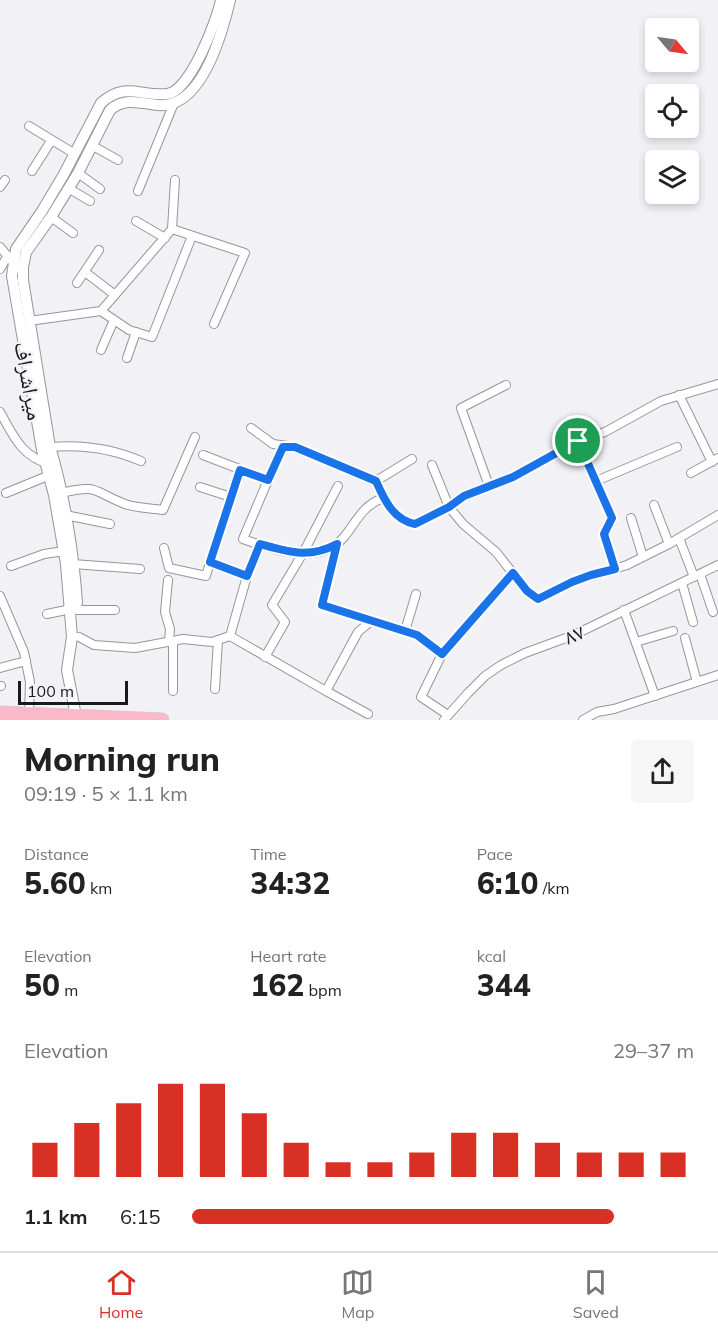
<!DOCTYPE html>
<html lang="en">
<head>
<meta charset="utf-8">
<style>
	body { margin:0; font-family:Mulish,"Noto Naskh Arabic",sans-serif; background:#f6f6f6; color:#222; height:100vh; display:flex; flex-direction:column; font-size:22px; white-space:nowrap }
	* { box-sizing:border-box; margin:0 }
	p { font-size:20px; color:#767676 }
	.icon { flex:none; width:33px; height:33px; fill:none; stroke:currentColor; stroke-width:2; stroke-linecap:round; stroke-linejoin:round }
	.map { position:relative; height:720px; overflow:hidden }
	.drawer { display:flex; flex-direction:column; background:#fff; flex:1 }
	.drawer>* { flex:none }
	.needle { width:39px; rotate:119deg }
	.fabs { position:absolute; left:645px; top:18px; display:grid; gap:12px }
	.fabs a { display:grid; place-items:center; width:54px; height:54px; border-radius:6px; background:#fff; box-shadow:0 3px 9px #0003; font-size:30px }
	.scale { position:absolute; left:18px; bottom:15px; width:110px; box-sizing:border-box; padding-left:6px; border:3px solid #1a1a1b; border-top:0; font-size:16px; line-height:21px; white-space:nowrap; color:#1a1a1b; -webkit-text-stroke:4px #f2f2f6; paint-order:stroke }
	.pin { position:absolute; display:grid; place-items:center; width:51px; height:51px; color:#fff; margin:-26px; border:3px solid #fff; border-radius:50%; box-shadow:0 2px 6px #0007 }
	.round { display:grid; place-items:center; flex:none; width:63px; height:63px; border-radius:6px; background:#f6f6f6 }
	.head { display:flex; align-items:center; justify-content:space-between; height:102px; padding:0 24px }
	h1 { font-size:33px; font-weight:800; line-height:45px }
	.figures { display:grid; grid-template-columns:repeat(3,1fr); gap:9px; height:102px; padding:6px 24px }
	.figures div { display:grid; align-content:center }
	.figures b { font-size:30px; font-weight:800 }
	.figures small { font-size:16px; font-weight:400 }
	.figures p { font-size:16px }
	.chart { height:168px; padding:12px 24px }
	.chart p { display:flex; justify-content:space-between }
	.chart svg { width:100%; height:108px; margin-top:6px; stroke:#d93025; stroke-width:6 }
	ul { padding:0 24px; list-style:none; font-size:20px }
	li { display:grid; grid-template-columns:96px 72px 1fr; align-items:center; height:45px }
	li i { height:15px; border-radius:8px; background:#d93025 }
	.tabs { display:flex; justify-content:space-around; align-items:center; height:84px; border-top:2px solid #e0e0e0; background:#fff; font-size:16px; color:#767676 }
	.tabs a { display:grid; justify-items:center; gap:3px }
	.tabs .current { color:#d93025 }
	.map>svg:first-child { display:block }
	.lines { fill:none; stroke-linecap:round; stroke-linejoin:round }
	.minor-casing { stroke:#969699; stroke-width:10 }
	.tertiary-casing { stroke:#969699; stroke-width:12 }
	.primary-casing { stroke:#cdcdcd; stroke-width:15 }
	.minor { stroke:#fff; stroke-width:8 }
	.tertiary { stroke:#fff; stroke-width:10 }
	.primary { stroke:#fbb8c8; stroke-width:14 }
	.route-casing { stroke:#fff; stroke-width:12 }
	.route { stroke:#1a73e8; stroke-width:8 }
	.labels { text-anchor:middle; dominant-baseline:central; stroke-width:4.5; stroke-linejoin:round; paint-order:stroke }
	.street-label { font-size:22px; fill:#1a1a1b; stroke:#f2f2f6 }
</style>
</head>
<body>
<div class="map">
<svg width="718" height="720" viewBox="0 0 718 720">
	<rect width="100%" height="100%" fill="#f2f2f6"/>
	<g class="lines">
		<g class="minor-casing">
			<g id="minor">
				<polyline points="29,126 75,154"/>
				<polyline points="93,146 118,160"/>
				<polyline points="32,171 51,141"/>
				<polyline points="78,173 100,189"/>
				<polyline points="0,187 5,180"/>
				<polyline points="68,188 90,201"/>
				<polyline points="138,191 174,103"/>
				<polyline points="51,217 73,233"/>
				<polyline points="136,221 165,238"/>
				<polyline points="172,229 175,180"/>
				<polyline points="0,247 17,267"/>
				<polyline points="0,269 7,257"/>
				<polyline points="85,272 115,295"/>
				<polyline points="77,283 99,250"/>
				<polyline points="101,311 129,330 152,337 192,236"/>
				<polyline points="29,321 101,311 172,229 245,253 214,324"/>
				<polyline points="101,350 114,320"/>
				<polyline points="127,358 136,332"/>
				<polyline points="679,395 712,462"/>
				<path d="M0,412C13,435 21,456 49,464"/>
				<path d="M251,428L273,444L295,447L376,481C384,499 393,520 415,524L449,507L464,496L513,477L577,441L605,432L661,401L718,384"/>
				<polyline points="577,441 612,518 604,534 615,569"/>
				<path d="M50,447C83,444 111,448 141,461"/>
				<polyline points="203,455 268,480 283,447"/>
				<polyline points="432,465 449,507 463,524 496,552 527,591 538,599 572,582 627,565 669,544 718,515"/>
				<polyline points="240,470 210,562 247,576 260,544"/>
				<polyline points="691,473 718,458"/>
				<path d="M268,480L243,539C273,550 320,566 344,537C357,521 363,505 383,498"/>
				<polyline points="376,481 412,459"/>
				<polyline points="596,481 677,447"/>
				<polyline points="489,486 461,408 506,385"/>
				<polyline points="200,487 231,497"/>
				<polyline points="6,493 50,475"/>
				<path d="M61,493C99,484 92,491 125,504C136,508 151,508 163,510L195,437"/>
				<polyline points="654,505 669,544"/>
				<polyline points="65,515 110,524"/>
				<polyline points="631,518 643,557"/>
				<polyline points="679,538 694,577"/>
				<polyline points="337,544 322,605 417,635 442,654 513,573"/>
				<polyline points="164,548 169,568 206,576 210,562"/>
				<polyline points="73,564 140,569"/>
				<polyline points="11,566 44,554 64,551"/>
				<polyline points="700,574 713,612"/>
				<polyline points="168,580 165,612 170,629 169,641"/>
				<polyline points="682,583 693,622"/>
				<polyline points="0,596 24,652 30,682 29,714"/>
				<polyline points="77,610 115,610"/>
				<polyline points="624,610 655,696"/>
				<polyline points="47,614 71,609"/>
				<polyline points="405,631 416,594"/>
				<polyline points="230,636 326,691"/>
				<polyline points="230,636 247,576"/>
				<polyline points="79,637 94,645 135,648 183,639 212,642 230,636"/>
				<polyline points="685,638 697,682"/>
				<polyline points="173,641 173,691"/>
				<polyline points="636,642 673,631"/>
				<polyline points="442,654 421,697 448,715"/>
				<polyline points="265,657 285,622 272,605 303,553 338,486"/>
				<polyline points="0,668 26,661"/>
				<polyline points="0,686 1,686"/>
				<polyline points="215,689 218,640"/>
				<polyline points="368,714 326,691 358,632 371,621"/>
				<polyline points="444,720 468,693 485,676 501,665 525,653 574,635 718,565"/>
				<polyline points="583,720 597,712 614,709 718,675"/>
			</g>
		</g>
		<g class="tertiary-casing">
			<g id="tertiary">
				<path d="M77,603C74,555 64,493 50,447L23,280V267L26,252L51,217L78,173L110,110C125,97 140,103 158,105C202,109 222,34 230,0"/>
				<path d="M76,716L67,670L72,637L66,564L54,495L42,450L12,276L16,249L42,211L64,174L101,103C126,81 140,97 167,94C190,92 217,20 221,0"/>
			</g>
		</g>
		<g class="primary-casing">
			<polyline id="primary" points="0,713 162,720"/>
		</g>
		<use href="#minor" class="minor"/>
		<use href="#tertiary" class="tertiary"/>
		<use href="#primary" class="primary"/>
	</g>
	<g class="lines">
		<g class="route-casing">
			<path id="route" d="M578,441L612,518L604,534L615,569L591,575L572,582L538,599L527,591L513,573L442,654L417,635L322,605L337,544C309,559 289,552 260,544L247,576L210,562L240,470L268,480L283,447H295L376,481C384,499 393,520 415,524L449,507L464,496L513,477Z"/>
		</g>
		<use href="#route" class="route"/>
	</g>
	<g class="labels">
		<g class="street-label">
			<text transform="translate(29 381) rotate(80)">میراشراف</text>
			<text transform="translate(574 634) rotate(-24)">۸۷</text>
		</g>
	</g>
</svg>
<div class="fabs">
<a><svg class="needle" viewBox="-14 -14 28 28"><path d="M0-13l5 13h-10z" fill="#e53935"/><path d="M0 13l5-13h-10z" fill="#767676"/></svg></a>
<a><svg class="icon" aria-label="locate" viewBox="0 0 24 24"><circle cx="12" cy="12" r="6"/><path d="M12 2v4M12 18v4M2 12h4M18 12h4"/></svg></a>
<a><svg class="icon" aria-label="layers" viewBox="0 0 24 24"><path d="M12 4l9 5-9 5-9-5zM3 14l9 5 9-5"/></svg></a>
</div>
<div class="scale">100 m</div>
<div class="pin" style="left:578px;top:441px;background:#1e9e55"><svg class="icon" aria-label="arrive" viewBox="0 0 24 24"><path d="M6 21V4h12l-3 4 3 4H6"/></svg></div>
</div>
<section class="drawer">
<div class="head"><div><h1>Morning run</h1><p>09:19 · 5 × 1.1 km</p></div><a class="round"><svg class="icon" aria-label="share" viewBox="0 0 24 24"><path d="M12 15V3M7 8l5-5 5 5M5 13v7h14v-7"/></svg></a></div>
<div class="figures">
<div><p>Distance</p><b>5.60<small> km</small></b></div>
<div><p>Time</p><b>34:32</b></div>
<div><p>Pace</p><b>6:10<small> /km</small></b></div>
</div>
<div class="figures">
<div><p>Elevation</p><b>50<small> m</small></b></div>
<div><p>Heart rate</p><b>162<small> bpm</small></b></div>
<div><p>kcal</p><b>344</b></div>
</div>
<div class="chart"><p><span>Elevation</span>29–37 m</p>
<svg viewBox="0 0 160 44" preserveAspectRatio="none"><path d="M5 44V30M15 44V22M25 44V14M35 44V6M45 44V6M55 44V18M65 44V30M75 44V38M85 44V38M95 44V34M105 44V26M115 44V26M125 44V30M135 44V34M145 44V34M155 44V34"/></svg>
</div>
<ul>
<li><b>1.1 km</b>6:15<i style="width:84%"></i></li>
</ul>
</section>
<nav class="tabs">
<a class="current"><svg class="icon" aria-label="home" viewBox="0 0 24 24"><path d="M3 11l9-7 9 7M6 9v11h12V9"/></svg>Home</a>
<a><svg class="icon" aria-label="map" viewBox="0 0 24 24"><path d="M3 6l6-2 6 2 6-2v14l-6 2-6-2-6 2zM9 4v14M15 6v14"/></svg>Map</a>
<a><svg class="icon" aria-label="saved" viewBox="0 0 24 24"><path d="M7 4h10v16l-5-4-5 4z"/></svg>Saved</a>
</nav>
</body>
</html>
